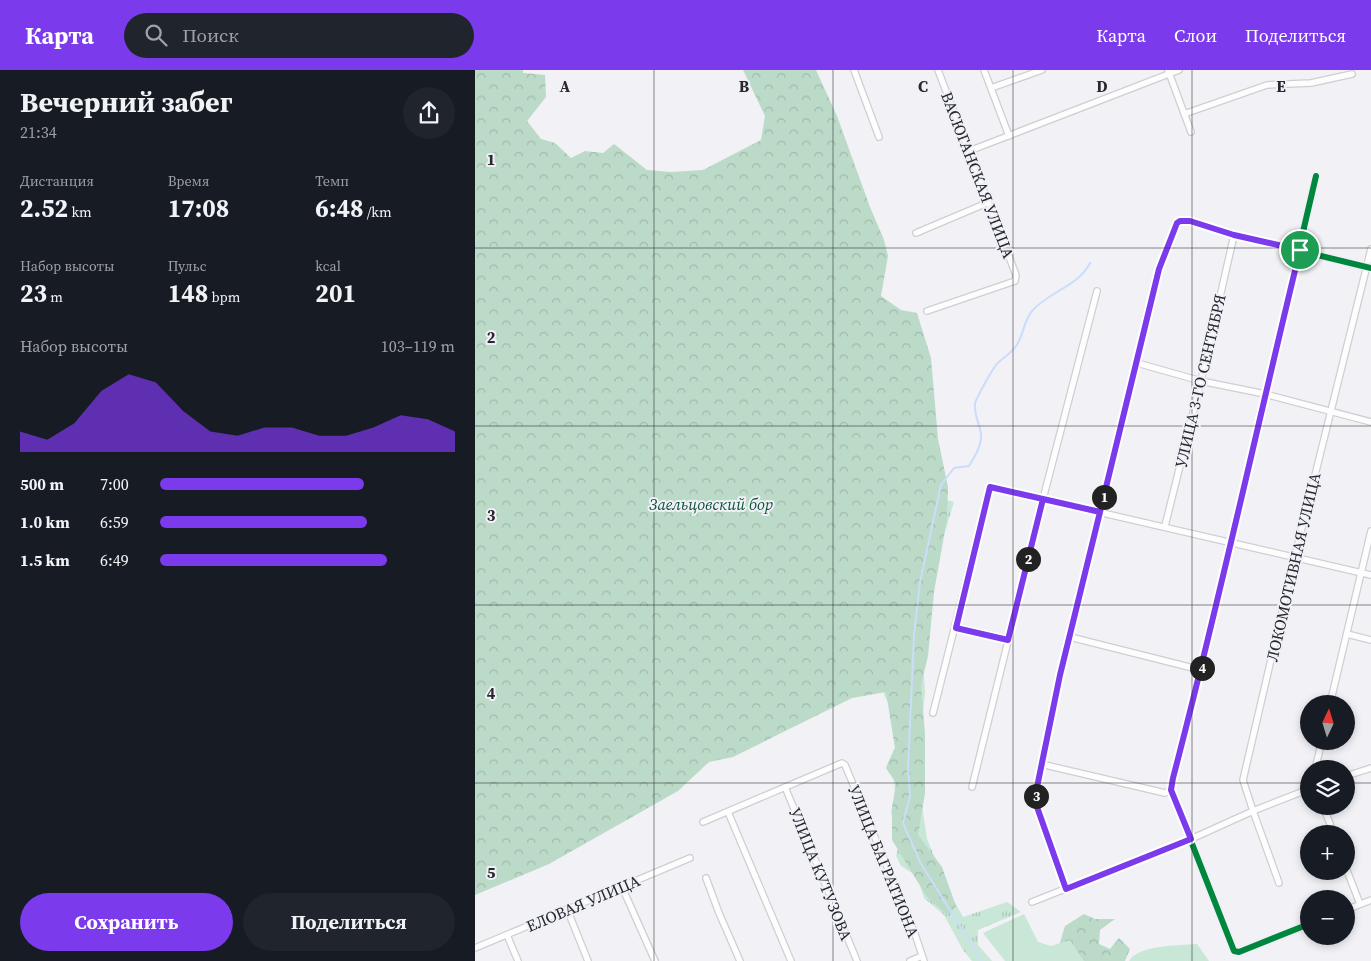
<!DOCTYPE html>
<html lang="ru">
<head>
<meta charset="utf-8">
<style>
	body { margin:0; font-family:"Source Serif 4",serif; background:#20242c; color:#f1f3f6; height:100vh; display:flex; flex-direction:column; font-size:19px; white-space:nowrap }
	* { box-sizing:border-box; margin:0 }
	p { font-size:16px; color:#9ea1a6 }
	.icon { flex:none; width:28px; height:28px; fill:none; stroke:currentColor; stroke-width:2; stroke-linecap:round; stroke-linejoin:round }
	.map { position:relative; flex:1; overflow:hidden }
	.sheet { display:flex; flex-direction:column; background:#171b24; width:475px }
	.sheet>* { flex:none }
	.needle { width:32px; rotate:4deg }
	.tools { position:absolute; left:825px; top:625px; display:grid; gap:10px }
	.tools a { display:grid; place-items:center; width:55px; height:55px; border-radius:50%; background:#171b24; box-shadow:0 2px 8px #0003; font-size:25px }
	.pin { position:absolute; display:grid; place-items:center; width:42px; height:42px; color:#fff; margin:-21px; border:2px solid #fff; border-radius:50%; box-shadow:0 1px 5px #0007 }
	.km { position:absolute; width:25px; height:25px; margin:-12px; border-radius:50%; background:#222; color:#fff; font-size:14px; line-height:25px; text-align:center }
	.round { display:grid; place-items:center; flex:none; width:52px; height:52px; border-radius:26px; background:#20242c }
	.headline { display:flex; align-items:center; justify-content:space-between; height:85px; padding:0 20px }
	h1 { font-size:28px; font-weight:700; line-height:38px }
	.stats { display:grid; grid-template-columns:repeat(3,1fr); gap:8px; height:85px; padding:5px 20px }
	.stats div { display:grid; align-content:center }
	.stats b { font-size:25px; font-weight:700 }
	.stats small { font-size:14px; font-weight:400 }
	.stats p { font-size:14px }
	.chart { height:140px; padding:10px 20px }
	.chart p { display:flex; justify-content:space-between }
	.chart svg { width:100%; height:90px; margin-top:5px; fill:#7c3aed; opacity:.7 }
	.cta { display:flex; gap:10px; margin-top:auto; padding:10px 20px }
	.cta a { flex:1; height:58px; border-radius:30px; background:#7c3aed; color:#fff; font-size:20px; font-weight:700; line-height:58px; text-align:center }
	.cta a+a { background:#20242c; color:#f1f3f6 }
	ul { padding:0 20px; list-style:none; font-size:16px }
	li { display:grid; grid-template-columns:80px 60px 1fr; align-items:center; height:38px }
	li i { height:12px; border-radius:6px; background:#7c3aed }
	header { display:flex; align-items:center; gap:30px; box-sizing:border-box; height:70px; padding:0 25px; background:#7c3aed; color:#fff }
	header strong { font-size:24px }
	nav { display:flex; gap:28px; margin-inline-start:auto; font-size:18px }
	.search { width:350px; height:45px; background:#20242c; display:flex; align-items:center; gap:12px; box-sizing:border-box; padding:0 18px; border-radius:28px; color:#9ea1a6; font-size:19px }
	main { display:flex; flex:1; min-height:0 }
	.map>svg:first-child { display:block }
	.grass { fill:url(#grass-tufts) }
	.forest { fill:url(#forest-crowns) }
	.pitch { fill:#c8e7d6 }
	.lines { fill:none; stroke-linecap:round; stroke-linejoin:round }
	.stream { stroke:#cbddfa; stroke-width:2 }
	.minor-casing { stroke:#cfcfd3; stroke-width:8 }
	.minor { stroke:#fdfdfe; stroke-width:5.5 }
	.cycleway-casing { stroke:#eff0f8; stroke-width:9 }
	.cycleway { stroke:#00873e; stroke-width:6 }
	.route-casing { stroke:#fff; stroke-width:10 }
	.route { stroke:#7c3aed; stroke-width:6 }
	.grid { fill:none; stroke:#28282b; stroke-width:1; stroke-opacity:0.55 }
	.labels { text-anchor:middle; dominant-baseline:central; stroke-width:4; stroke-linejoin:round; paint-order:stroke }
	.street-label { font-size:16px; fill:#28282b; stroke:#eff0f8 }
	.park-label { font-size:16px; font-style:italic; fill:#105332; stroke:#eff0f8 }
	.grid-label { font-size:16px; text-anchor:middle; font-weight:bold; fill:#28282b; stroke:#eff0f8; stroke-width:4; stroke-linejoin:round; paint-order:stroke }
</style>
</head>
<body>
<header>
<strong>Карта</strong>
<div class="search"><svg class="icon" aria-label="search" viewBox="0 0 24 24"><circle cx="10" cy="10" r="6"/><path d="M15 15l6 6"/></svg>Поиск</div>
<nav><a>Карта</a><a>Слои</a><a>Поделиться</a></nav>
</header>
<main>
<section class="sheet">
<div class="headline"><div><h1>Вечерний забег</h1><p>21:34</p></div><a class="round"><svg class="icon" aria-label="share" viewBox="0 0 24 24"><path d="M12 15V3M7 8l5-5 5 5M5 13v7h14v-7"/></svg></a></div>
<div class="stats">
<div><p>Дистанция</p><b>2.52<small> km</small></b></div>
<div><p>Время</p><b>17:08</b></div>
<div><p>Темп</p><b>6:48<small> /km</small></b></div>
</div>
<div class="stats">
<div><p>Набор высоты</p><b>23<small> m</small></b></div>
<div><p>Пульс</p><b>148<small> bpm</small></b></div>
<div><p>kcal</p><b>201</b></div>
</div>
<div class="chart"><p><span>Набор высоты</span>103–119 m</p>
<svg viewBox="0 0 160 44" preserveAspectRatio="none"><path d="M0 44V34L10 38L20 30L30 14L40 6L50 10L60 24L70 34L80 36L90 32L100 32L110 36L120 36L130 32L140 26L150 28L160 34V44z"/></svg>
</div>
<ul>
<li><b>500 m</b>7:00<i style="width:69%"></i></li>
<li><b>1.0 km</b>6:59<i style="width:70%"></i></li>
<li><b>1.5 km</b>6:49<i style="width:77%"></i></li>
</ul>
<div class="cta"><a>Сохранить</a><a>Поделиться</a></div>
</section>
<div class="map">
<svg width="896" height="891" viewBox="0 0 896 891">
	<defs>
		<pattern id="grass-tufts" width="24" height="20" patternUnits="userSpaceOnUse" patternTransform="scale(1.25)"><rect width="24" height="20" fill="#c8e7d6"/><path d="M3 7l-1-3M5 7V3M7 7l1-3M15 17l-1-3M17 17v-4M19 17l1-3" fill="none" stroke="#acc6b8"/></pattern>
		<pattern id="forest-crowns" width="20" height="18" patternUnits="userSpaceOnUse" patternTransform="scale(1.25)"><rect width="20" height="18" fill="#bbdac8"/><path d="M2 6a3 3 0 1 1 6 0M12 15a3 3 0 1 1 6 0" fill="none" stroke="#a1bbac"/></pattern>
	</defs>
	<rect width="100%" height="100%" fill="#f1f1f6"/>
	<polygon class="grass" points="449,423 479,432 460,495 447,573 450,623 442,703 452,769 474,822 488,847 532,832 546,842 503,860 503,875 517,891 497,891 488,880 469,845 449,828 442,806 426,796 421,786 425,769 416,743 420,721 418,702 412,695 420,677 419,643 409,625 413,568"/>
	<g class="forest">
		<polygon points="0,0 48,0 48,3 70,5 71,27 52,51 66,69 80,73 96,88 110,81 128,83 139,74 172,100 196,102 228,100 286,70 290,46 268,0 341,0 362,46 395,137 409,170 413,186 406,226 426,240 442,243 456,288 463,369 473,417 472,449 459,522 453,586 446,615 450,664 450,723 443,765 467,797 481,836 472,845 452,827 417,770 417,738 421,713 411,698 420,678 411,622 377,628 258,687 234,692 203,721 74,794 0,825"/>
		<polygon points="609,844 620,849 640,849 625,860 624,874 635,879 644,868 655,879 650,891 599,891 584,876 590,856"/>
	</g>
	<g class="pitch">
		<polygon points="549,844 563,872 576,876 595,870 609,891 530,891 508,863"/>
		<path d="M722,874L734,891H654C665,874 703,876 722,874Z"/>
	</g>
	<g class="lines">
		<path class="stream" d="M507,891L446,794L428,753L435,726L433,698L439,566L445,512L466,415L479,398L494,396C500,386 507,375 506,364C505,355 499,346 500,334C500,330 518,298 522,294C528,287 536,284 541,276C549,265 548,252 557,241C573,222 604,216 615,193"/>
		<g class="minor-casing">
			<g id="minor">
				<polyline points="379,0 404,67"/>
				<polyline points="509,0 534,66"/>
				<polyline points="693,0 716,62"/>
				<polyline points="516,18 567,0"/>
				<polyline points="709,44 792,15 836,13 877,4"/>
				<polyline points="494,81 704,0"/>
				<polyline points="441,163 512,133"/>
				<polyline points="452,241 540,211 541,205 463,0"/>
				<polyline points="662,293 726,311 790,324 896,352"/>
				<polyline points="690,456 726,311 759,165"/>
				<polyline points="481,557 533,570"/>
				<polyline points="872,564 896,570"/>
				<polyline points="595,567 726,600"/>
				<polyline points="855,634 896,461"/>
				<polyline points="458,643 515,417 896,505"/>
				<polyline points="566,694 690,723 696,720"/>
				<polyline points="840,699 847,671"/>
				<polyline points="871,706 896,698"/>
				<polyline points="310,717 382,891"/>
				<polyline points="497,717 568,429 622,221"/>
				<polyline points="848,736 859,764"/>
				<polyline points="253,742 316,891"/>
				<polyline points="228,752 367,693 370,695 440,864 449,891"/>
				<polyline points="871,798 885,834"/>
				<polyline points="231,808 244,843 265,891"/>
				<polyline points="804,813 778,741 768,710 820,486 896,179"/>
				<polyline points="147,817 180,891"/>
				<polyline points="591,819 562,737 561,722 585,605 684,199 702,153 705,151 715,151 759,165 896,198"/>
				<polyline points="557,832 716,769 778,741 834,719"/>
				<polyline points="92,839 113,891"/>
				<polyline points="871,840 896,830"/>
				<polyline points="834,854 764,882 759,881 696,720 698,708 726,600 841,106"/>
				<polyline points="32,865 43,891"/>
				<polyline points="0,878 215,788"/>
				<polyline points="435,891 447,886"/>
			</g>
		</g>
		<use href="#minor" class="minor"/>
		<g class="cycleway-casing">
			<g id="cycleway">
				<polyline points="591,819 562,737 561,722 585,605 684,199 702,153 705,151 715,151 759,165 896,198"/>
				<polyline points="834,854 764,882 759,881 696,720 698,708 726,600 841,106"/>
			</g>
		</g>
		<use href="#cycleway" class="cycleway"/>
	</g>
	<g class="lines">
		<g class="route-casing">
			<path id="route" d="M825,180L759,165L715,151H705L702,153L684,199L625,442L515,417L481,558L533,570L568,429L625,442L585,605L561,722L562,737L591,819L716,769L696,720L698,708C744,533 782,356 825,180"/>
		</g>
		<use href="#route" class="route"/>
	</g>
	<path class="grid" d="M179,0V891M358,0V891M538,0V891M717,0V891M0,178H896M0,356H896M0,535H896M0,713H834M871,713H896"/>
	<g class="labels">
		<g class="street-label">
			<text transform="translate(503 105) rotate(69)">ВАСЮГАНСКАЯ УЛИЦА</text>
			<text transform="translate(725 311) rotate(-77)">УЛИЦА 3-ГО СЕНТЯБРЯ</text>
			<text transform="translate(818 497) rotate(-77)">ЛОКОМОТИВНАЯ УЛИЦА</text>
			<text transform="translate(409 791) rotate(68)">УЛИЦА БАГРАТИОНА</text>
			<text transform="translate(346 804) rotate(68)">УЛИЦА КУТУЗОВА</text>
			<text transform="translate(108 833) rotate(-23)">ЕЛОВАЯ УЛИЦА</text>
		</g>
		<g class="park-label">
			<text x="236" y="434">Заельцовский бор</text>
		</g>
	</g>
	<g class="grid-label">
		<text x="90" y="22">A</text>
		<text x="269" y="22">B</text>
		<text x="448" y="22">C</text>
		<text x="627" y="22">D</text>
		<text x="806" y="22">E</text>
		<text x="16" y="95">1</text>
		<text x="16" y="273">2</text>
		<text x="16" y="451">3</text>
		<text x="16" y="629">4</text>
		<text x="16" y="808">5</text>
	</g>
</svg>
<div class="tools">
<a><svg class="needle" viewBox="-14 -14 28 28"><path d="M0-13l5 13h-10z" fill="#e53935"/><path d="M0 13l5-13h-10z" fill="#9ea1a6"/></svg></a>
<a><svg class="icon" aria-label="layers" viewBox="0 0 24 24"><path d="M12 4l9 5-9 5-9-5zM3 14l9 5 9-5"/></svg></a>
<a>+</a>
<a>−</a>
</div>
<div class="pin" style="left:825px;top:180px;background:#1e9e55"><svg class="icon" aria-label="arrive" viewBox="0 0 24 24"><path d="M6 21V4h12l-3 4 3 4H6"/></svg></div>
<b class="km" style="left:629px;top:427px">1</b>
<b class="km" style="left:553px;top:489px">2</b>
<b class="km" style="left:561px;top:726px">3</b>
<b class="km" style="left:727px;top:598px">4</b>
</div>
</main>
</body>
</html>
